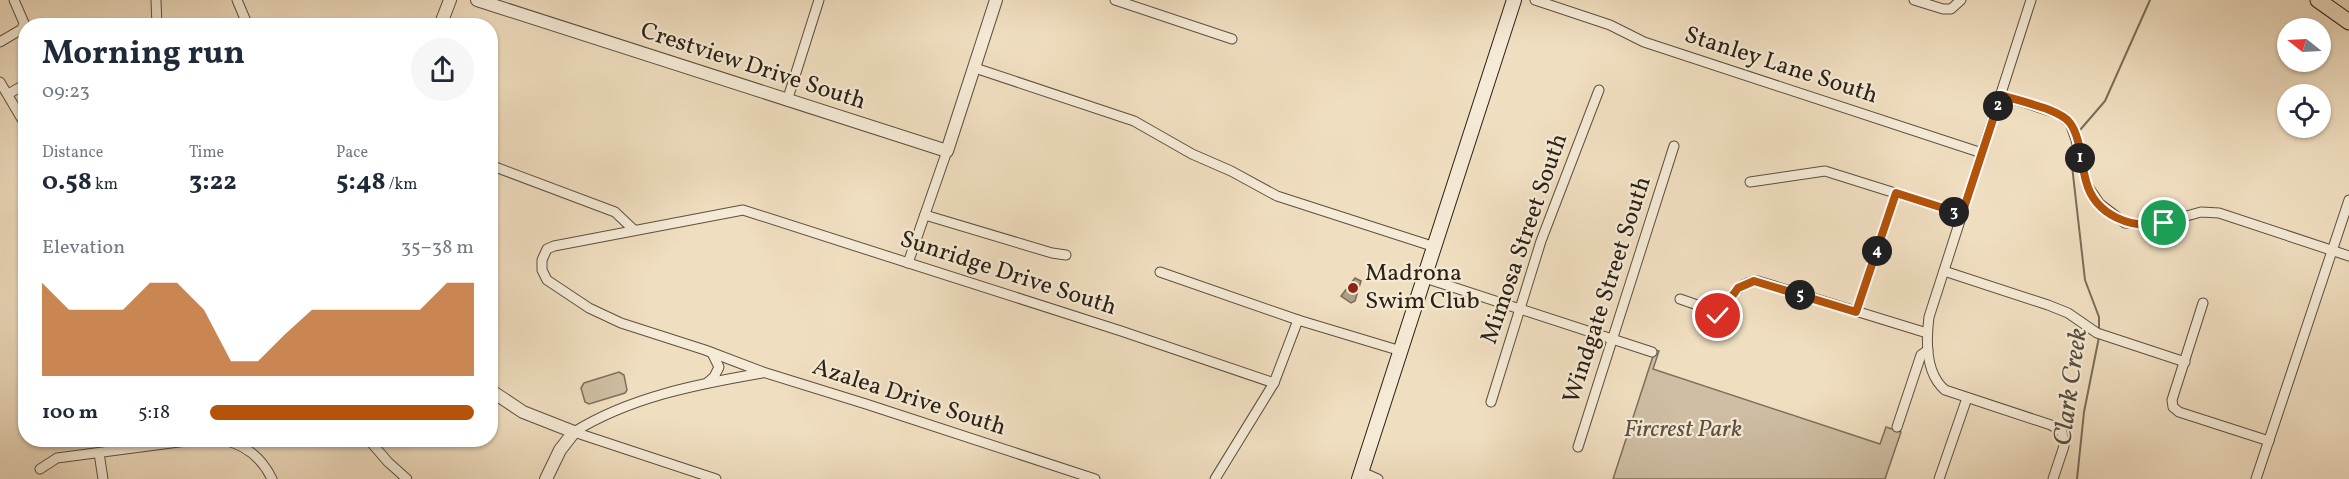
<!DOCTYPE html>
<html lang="en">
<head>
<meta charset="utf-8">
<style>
	body { margin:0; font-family:Vollkorn,serif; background:#f6f6f7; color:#1f2937; height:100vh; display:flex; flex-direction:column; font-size:22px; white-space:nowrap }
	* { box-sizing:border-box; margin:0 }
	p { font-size:20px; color:#747a83 }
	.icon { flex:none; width:33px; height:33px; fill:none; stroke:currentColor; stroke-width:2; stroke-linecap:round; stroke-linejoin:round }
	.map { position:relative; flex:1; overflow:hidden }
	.sheet { position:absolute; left:18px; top:18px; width:480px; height:429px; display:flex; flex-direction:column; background:#fff; border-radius:24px; box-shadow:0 2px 4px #0004 }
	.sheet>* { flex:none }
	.needle { width:39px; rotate:288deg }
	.controls { position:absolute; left:2277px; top:18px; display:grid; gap:12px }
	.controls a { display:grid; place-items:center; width:54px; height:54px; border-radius:50%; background:#fff; box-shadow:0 2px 4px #0004; font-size:30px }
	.pin { position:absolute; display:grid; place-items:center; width:51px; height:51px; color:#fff; margin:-26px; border:3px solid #fff; border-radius:50%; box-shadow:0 2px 6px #0007 }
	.km { position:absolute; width:30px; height:30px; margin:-15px; border-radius:50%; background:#222; color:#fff; font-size:16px; line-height:30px; text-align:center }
	.round { display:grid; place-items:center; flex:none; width:63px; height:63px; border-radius:32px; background:#f6f6f7 }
	.head { display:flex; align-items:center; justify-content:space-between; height:102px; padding:0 24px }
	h1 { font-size:33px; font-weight:700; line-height:45px }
	.figures { display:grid; grid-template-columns:repeat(3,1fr); gap:9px; height:102px; padding:6px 24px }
	.figures div { display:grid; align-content:center }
	.figures b { font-size:26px; font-weight:700 }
	.figures small { font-size:16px; font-weight:400 }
	.figures p { font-size:16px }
	.chart { height:168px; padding:12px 24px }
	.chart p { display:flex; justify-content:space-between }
	.chart svg { width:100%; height:108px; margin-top:6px; fill:#b45309; opacity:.7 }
	ul { padding:0 24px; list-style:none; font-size:20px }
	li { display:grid; grid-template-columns:96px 72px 1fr; align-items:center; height:45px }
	li i { height:15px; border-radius:8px; background:#b45309 }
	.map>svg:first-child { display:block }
	.green { fill:#cfbea3; stroke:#7d705c; stroke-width:1.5 }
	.water { fill:#ad9e86; stroke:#796c59; stroke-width:1.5 }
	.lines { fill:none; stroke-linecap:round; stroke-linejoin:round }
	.stream { stroke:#796c59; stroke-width:2 }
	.minor-casing { stroke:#5c5040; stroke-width:11 }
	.tertiary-casing { stroke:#5c5040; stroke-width:14 }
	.secondary-casing { stroke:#2b2115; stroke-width:16 }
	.primary-casing { stroke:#2b2115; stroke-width:17 }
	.minor { stroke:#f5ead6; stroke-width:9 }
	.tertiary { stroke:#f5ead6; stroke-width:12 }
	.secondary { stroke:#f5ead6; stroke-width:14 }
	.primary { stroke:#f0dec0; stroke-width:15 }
	.route-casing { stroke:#fff; stroke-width:12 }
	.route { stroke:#b45309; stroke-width:8 }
	.poi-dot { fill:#8f2418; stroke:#f5ead6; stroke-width:2 }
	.labels { text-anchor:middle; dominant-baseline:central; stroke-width:4.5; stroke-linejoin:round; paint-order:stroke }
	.street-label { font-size:24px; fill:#2b2115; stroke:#f5ead6 }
	.poi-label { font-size:24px; fill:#2b2115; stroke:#f5ead6; text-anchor:start }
	.park-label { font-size:24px; font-style:italic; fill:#5c5040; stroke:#f5ead6 }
	.water-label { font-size:26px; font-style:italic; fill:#584d3d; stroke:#f5ead6 }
</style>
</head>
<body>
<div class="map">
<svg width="2349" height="479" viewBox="0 0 2349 479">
	<rect width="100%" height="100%" fill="#f0dec0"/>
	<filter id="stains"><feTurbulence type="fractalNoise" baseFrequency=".00333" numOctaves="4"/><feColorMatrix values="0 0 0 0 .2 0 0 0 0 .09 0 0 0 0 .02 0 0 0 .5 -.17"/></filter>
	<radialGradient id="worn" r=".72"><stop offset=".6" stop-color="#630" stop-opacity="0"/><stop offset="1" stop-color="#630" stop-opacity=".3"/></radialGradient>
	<g class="green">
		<polygon points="1655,350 1659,351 1653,369 1880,444 1886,427 1901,432 1885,479 1613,479"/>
		<polygon points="619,372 624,375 627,390 625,393 589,404 585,402 581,388 584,383"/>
	</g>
	<polygon class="water" points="1355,278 1361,281 1355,301 1351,303 1341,296"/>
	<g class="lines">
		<g class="stream">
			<polyline points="2078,137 2080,130 2105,101 2150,0"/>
			<polyline points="2074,148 2071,157 2085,280 2099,317 2099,331"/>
			<polyline points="2077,479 2084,412 2099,337"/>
		</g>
		<g class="minor-casing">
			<g id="minor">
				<polyline points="156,0 157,26"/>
				<polyline points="237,0 248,26"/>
				<polyline points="1115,0 1232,39"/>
				<polyline points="1535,0 1610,25 1644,42 1982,153"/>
				<polyline points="1914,0 1943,9 1951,9 1961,0"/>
				<path d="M2031,0L1929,317C1926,340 1925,373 1945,390L2051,425L2062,432L2064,446L2053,479"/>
				<polyline points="0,42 22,29 24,23 14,0"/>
				<polyline points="975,68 1134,121 1192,154 1231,171 1277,196 1435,247"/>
				<polyline points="0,82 26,126"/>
				<polyline points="8,94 26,84"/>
				<polyline points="2001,95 2059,114 2070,123 2076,140 2087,185 2100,204 2125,223 2154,225 2201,212 2219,213 2349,256"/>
				<polyline points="787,101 819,0"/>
				<polyline points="490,165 615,212 634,230"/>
				<polyline points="1750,182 1825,171 1962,214"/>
				<polyline points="925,215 1052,253 1066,255"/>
				<polyline points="908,263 947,151"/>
				<polyline points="1944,271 2048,305 2068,313 2097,333 2185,362"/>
				<polyline points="1160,272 1298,320 1401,351"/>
				<polyline points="1425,278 1652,352"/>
				<path d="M1680,299L1700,306L1718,316C1731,303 1735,281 1758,281L1927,333"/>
				<polyline points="2203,303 2172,400 2173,407 2179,412 2269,441"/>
				<polyline points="1856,312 1896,193"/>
				<polyline points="707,383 714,377 719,367 712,353"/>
				<polyline points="1491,402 1541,241 1599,90"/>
				<polyline points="1897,427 1921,355 1928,350"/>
				<path d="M574,432C630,397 698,384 762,373"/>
				<polyline points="574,432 716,479"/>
				<path d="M224,440C246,445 262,458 272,479"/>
				<polyline points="369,440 388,462 407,479"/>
				<polyline points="1578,447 1674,146"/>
				<polyline points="99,453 103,479"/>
				<polyline points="40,469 57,458 194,440"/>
				<polyline points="1362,472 1378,479"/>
				<polyline points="1095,479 866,404 763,372 705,350 621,323 589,308 547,280 542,270 542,260 547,249 554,246 743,210 1121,331 1274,383"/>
				<polyline points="1215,479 1274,383 1298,320"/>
				<polyline points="1939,479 1967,398"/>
				<polyline points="2256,479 2349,200"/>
			</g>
		</g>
		<g class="tertiary-casing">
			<g id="tertiary">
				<polyline points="477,0 947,151 996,0"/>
				<polyline points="440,26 450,0"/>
				<polyline points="490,390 523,412 574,432 560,450 546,479"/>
			</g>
		</g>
		<g class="secondary-casing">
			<polyline id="secondary" points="1359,479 1514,0"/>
		</g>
		<g class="primary-casing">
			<polyline id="primary" points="2318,0 2349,22"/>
		</g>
		<use href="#minor" class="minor"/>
		<use href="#tertiary" class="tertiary"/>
		<use href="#secondary" class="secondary"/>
		<use href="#primary" class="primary"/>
	</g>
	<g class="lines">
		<g class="route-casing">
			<path id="route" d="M1718,316L1738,288L1754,281L1856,312L1896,193L1962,214L2001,95C2018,101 2060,109 2070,123C2081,138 2081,164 2086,181C2095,216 2133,230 2164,223"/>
		</g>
		<use href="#route" class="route"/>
	</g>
	<circle class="poi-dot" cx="1353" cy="288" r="6"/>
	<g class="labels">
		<g class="street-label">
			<text transform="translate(1781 66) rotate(18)">Stanley Lane South</text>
			<text transform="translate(753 67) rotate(18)">Crestview Drive South</text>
			<text transform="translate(1525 239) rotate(-71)">Mimosa Street South</text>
			<text transform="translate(1008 274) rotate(18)">Sunridge Drive South</text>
			<text transform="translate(1608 290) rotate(-72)">Windgate Street South</text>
			<text transform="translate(909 398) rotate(18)">Azalea Drive South</text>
		</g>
		<g class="poi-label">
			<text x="1365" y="274">Madrona<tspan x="1365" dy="28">Swim Club</tspan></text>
		</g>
		<g class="park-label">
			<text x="1683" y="430">Fircrest Park</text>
		</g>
		<g class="water-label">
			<text transform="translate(2071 387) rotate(-82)">Clark Creek</text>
		</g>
	</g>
	<rect width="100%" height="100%" filter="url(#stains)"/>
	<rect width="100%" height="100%" fill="url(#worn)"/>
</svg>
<div class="controls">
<a><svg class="needle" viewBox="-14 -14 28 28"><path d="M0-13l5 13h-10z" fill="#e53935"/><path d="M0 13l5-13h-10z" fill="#747a83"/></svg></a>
<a><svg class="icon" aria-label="locate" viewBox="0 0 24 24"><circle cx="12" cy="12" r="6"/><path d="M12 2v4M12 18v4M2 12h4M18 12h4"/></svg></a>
</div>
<div class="pin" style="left:2164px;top:223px;background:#1e9e55"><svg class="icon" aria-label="arrive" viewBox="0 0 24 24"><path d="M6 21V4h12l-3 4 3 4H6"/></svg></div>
<div class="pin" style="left:1718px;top:316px;background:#d93025"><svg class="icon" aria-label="check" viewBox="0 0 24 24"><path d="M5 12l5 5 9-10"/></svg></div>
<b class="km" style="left:2080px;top:158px">1</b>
<b class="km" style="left:1998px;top:106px">2</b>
<b class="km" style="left:1954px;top:212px">3</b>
<b class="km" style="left:1877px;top:251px">4</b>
<b class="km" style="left:1800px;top:295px">5</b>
<section class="sheet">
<div class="head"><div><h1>Morning run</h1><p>09:23</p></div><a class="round"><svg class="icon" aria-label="share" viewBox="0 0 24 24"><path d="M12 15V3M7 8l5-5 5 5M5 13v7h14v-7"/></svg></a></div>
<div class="figures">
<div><p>Distance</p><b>0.58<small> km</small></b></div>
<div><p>Time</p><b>3:22</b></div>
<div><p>Pace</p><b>5:48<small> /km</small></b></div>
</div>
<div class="chart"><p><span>Elevation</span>35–38 m</p>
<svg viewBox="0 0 160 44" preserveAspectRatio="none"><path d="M0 44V6L10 17L20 17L30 17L40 6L50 6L60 17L70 38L80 38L90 27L100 17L110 17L120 17L130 17L140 17L150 6L160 6V44z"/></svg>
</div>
<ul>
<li><b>100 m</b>5:18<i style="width:100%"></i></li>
</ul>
</section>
</div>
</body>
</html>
